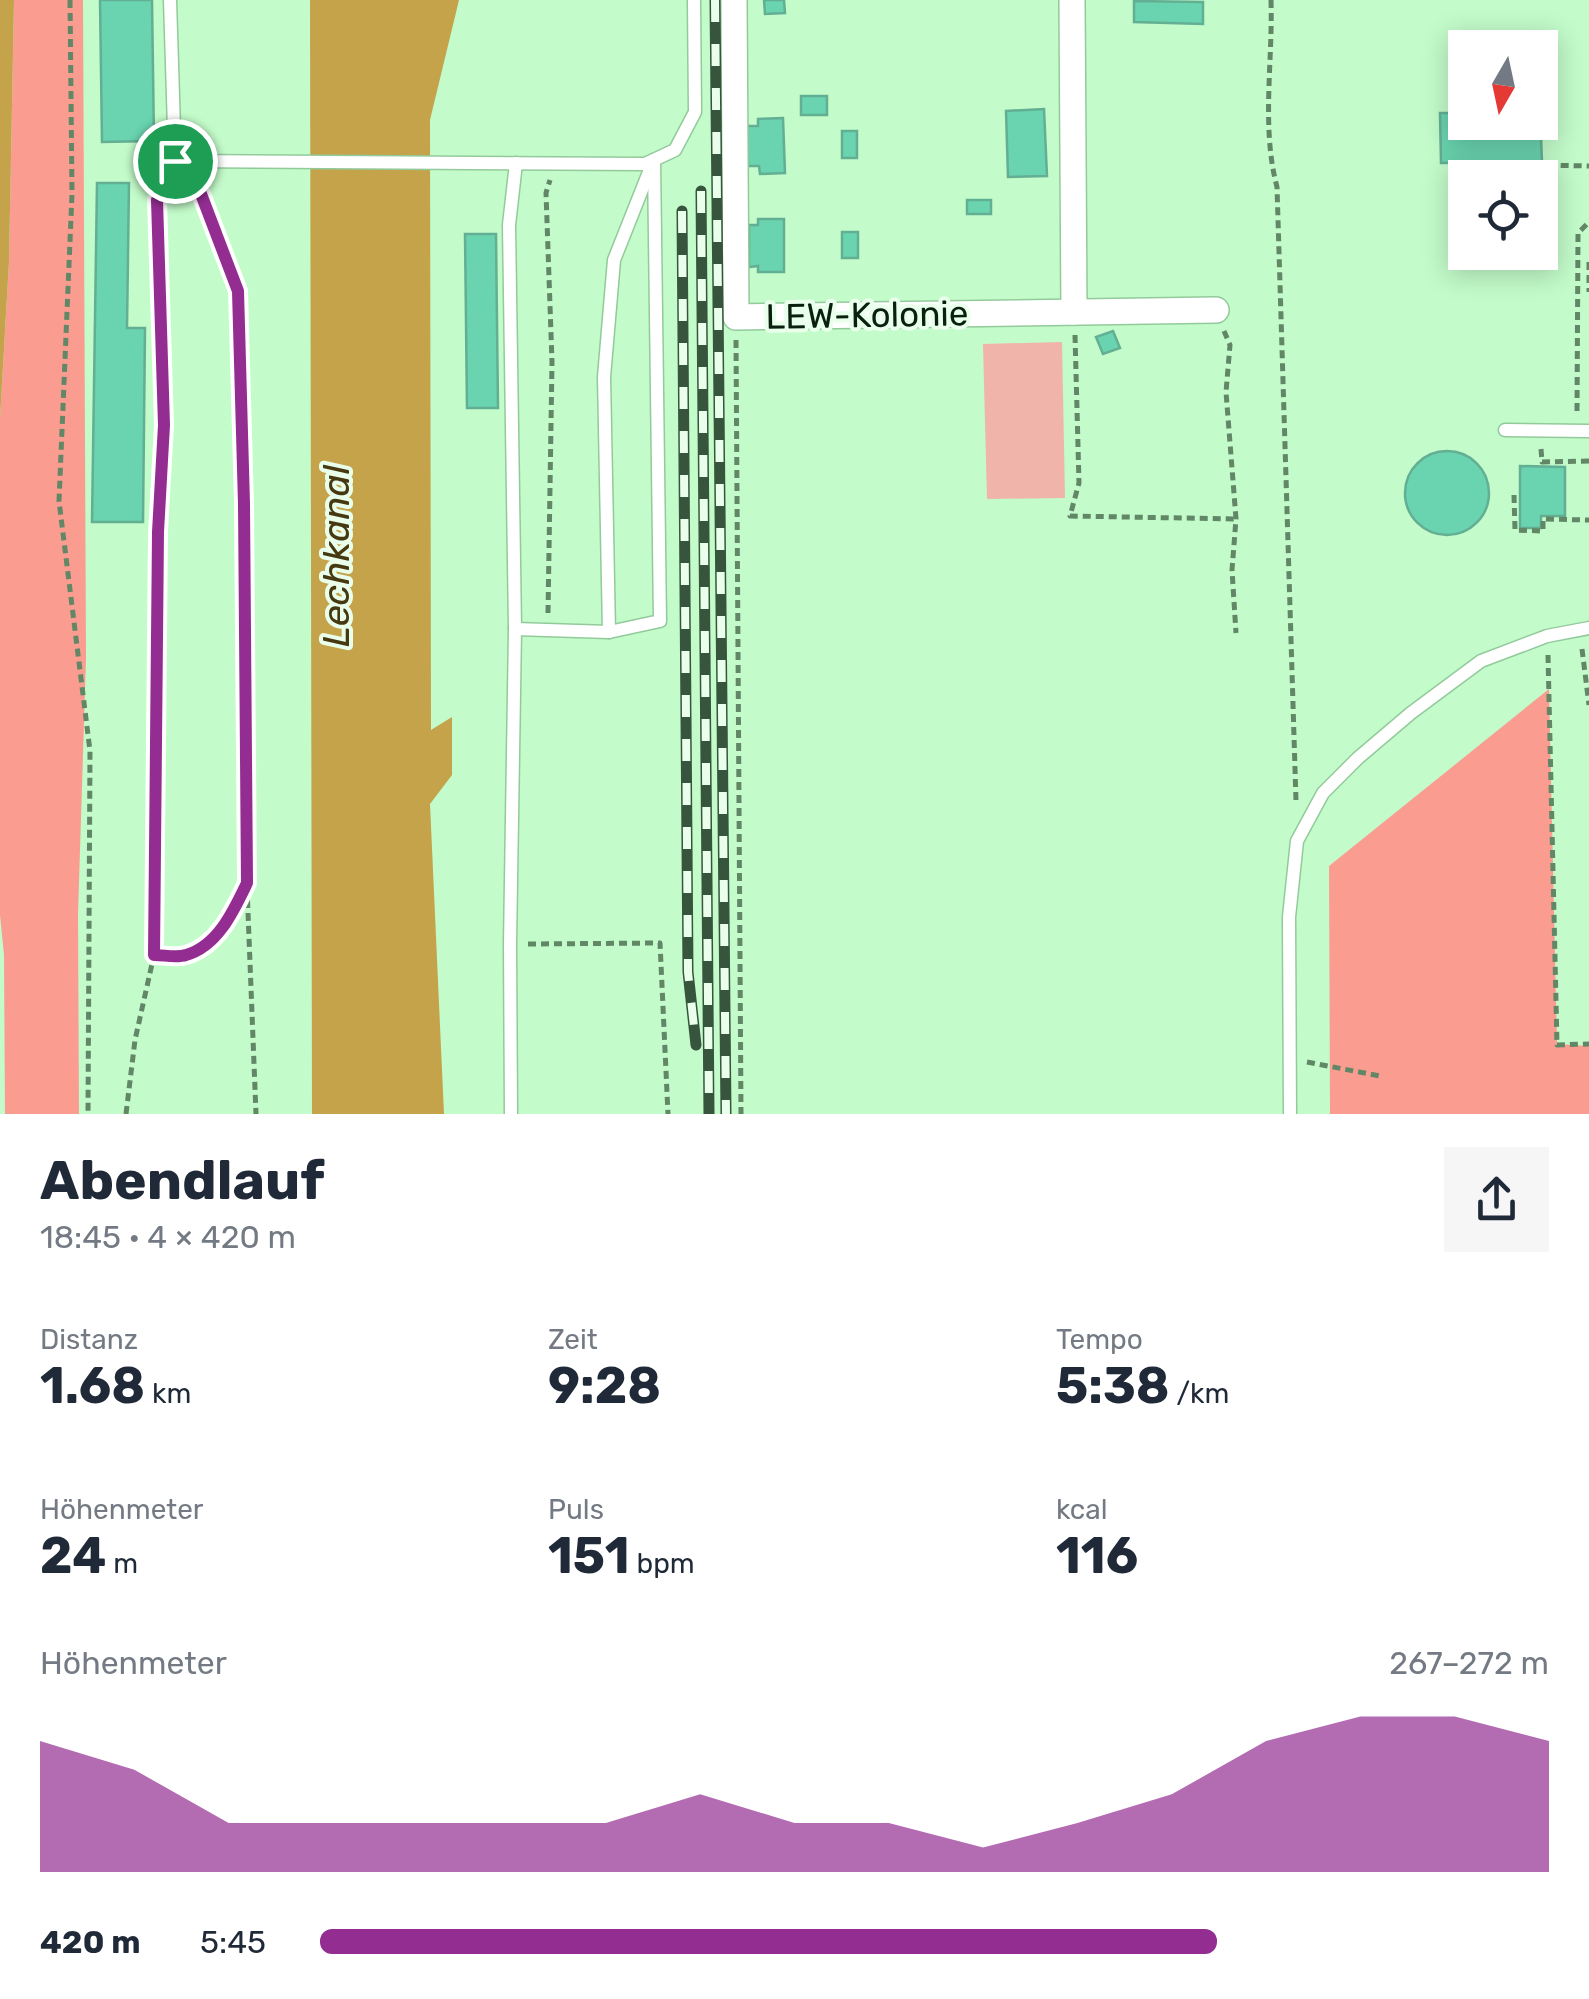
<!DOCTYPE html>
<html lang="de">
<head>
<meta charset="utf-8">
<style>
	body { margin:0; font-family:Rubik,sans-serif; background:#f6f6f7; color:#1f2937; height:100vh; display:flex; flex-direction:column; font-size:38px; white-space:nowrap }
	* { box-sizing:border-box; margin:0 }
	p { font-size:32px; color:#747a83 }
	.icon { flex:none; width:55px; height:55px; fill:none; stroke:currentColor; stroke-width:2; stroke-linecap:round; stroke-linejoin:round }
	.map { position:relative; height:1114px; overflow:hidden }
	.details { display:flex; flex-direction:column; background:#fff; flex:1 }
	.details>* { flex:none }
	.needle { width:65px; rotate:189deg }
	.tools { position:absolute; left:1448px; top:30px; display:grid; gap:20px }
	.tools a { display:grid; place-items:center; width:110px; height:110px; border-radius:0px; background:#fff; box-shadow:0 5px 25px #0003; font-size:50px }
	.pin { position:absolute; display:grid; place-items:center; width:85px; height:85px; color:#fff; margin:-42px; border:5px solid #fff; border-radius:50%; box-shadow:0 2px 10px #0007 }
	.round { display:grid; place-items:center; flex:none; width:105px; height:105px; border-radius:0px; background:#f6f6f7 }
	.summary { display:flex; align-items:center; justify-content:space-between; height:170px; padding:0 40px }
	h1 { font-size:55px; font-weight:700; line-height:75px }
	.figures { display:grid; grid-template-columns:repeat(3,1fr); gap:15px; height:170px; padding:10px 40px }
	.figures div { display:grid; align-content:center }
	.figures b { font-size:50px; font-weight:700 }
	.figures small { font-size:28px; font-weight:400 }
	.figures p { font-size:28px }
	.chart { height:280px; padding:20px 40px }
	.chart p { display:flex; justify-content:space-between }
	.chart svg { width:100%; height:180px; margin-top:10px; fill:#942d92; opacity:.7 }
	ul { padding:0 40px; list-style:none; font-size:32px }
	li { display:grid; grid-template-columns:160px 120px 1fr; align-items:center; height:75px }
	li i { height:25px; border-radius:12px; background:#942d92 }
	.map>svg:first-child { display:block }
	.green { fill:#f0b4ab }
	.forest { fill:#fa9d90 }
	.water { fill:#c4a34b }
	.building { fill:#69d4af; stroke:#63af93; stroke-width:2.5 }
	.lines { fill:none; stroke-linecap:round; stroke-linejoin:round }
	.service-casing { stroke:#93ca9b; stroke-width:15 }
	.minor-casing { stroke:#93ca9b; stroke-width:28 }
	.path { stroke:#618767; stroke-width:5; stroke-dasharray:8 5; stroke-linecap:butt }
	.service { stroke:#fff; stroke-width:12 }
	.minor { stroke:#fff; stroke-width:25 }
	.rail-casing { stroke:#37553c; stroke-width:11 }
	.rail { stroke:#e9ffeb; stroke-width:8; stroke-dasharray:22; stroke-linecap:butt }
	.route-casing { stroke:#fff; stroke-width:20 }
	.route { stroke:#942d92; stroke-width:12 }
	.labels { text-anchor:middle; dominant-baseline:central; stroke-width:8; stroke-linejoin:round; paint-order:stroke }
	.street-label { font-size:35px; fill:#0a200f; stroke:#e9ffeb }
	.water-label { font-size:38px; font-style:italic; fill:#463811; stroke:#e9ffeb }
</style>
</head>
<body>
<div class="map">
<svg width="1589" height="1114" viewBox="0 0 1589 1114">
	<rect width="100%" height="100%" fill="#c3fbca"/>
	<polygon class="green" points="1062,342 1065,498 987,499 983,344"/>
	<g class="forest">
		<polygon points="14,0 83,0 86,658 78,914 79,1114 5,1114 4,955 0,915 0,418 9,262"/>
		<polygon points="1549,689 1557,1044 1589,1046 1589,1114 1330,1114 1329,866"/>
	</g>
	<g class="water">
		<polygon points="0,0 14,0 9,262 0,418"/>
		<polygon points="310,0 459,0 430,120 431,730 452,717 452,775 430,804 444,1114 312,1114"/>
	</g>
	<g class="building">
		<polygon points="100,0 152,0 154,141 102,142"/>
		<polygon points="764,0 784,0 785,13 765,14"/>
		<polygon points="1134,1 1203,2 1203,24 1134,22"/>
		<rect x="801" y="96" width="26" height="19"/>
		<polygon points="1044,109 1047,176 1008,177 1006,111"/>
		<polygon points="1540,112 1542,162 1441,163 1440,113 1465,113 1465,122 1540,122"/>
		<polygon points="783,118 785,173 760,174 759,166 748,166 747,126 758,126 758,119"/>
		<rect x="842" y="131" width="15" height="27"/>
		<polygon points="97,183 129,183 127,328 145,328 143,522 92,522"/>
		<rect x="967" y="200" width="24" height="14"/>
		<polygon points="758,219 784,219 784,272 758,272 758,266 749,267 749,225 758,225"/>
		<rect x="842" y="232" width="16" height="26"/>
		<polygon points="465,234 496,234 498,408 467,408"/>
		<polygon points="1113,331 1120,348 1103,354 1096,337"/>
		<circle cx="1447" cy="493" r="42"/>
		<polygon points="1520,466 1565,467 1565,516 1541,516 1541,528 1520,528"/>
	</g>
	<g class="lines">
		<g class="service-casing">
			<g id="service">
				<polyline points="170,0 175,161"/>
				<polyline points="1505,430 1589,431"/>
				<polyline points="158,532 164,425 157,200 175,161 645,164 675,150 695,112 694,0"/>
				<polyline points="515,629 609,632 660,621 654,160"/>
				<polyline points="609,632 604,377 614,260 651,167"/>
				<polyline points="511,1114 510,944 515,629 509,225 516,163"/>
				<polyline points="1290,1114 1289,917 1297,841 1323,793 1358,758 1411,713 1481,661 1547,636 1589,628"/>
			</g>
		</g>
		<g class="minor-casing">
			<g id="minor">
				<polyline points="734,0 736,317 1216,310"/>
				<polyline points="1072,0 1074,312"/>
			</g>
		</g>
		<g class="path">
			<polyline points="70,0 72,194 59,501 90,751 88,1114"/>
			<path d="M1271,0C1273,62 1261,127 1277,187L1296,801"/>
			<polyline points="1481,178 1484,164 1589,166"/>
			<polyline points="1589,262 1589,292"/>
			<polyline points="1224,331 1230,345 1226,392 1236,519 1232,570 1236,633"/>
			<polyline points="1075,335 1079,483 1070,516 1236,519"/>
			<polyline points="736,340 741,1114"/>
			<polyline points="1577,411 1578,233 1589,222"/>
			<polyline points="1541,449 1542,462 1589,461"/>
			<polyline points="1514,495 1515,530 1543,531 1543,519 1589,520"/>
			<polyline points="548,613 552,362 546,193 550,180"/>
			<polyline points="1582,649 1589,705"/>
			<polyline points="1548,655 1557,1045 1589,1044"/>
			<polyline points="247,887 256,1114"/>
			<polyline points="528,944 660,943 668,1114"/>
			<path d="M154,955C164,955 178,958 186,955C218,945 234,910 247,883L244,504L238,291L201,194L189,179"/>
			<polyline points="1307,1062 1380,1076"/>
			<polyline points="126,1114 135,1040 154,955 158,550"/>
		</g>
		<use href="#service" class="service"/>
		<use href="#minor" class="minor"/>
		<g class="rail-casing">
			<g id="rail">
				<polyline points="715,0 726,1114"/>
				<polyline points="701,191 709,1114"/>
				<polyline points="682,211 688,972 696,1045"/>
			</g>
		</g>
		<use href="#rail" class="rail"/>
	</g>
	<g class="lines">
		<g class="route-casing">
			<path id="route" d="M175,161L201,194L238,291L244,504L247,883C234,910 218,946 186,955C177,958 164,955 154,955L158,532L164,425L157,200Z"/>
		</g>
		<use href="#route" class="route"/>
	</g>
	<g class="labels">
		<g class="street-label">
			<text transform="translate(867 315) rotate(-1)">LEW-Kolonie</text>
		</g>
		<g class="water-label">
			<text transform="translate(336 556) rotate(-90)">Lechkanal</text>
		</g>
	</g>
</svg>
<div class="tools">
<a><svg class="needle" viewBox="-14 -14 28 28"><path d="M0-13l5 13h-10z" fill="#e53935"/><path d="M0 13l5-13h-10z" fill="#747a83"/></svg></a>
<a><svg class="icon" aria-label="locate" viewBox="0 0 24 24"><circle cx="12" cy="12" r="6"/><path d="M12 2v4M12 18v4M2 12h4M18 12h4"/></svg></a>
</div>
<div class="pin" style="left:175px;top:161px;background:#1e9e55"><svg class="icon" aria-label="arrive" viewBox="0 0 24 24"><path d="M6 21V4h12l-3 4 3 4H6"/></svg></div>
</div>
<section class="details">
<div class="summary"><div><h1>Abendlauf</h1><p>18:45 · 4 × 420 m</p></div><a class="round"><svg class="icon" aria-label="share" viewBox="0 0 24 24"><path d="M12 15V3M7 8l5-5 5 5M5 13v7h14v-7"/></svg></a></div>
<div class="figures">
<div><p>Distanz</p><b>1.68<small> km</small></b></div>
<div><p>Zeit</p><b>9:28</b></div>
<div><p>Tempo</p><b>5:38<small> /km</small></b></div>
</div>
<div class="figures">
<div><p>Höhenmeter</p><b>24<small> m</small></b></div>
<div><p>Puls</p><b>151<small> bpm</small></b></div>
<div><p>kcal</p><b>116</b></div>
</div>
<div class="chart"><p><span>Höhenmeter</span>267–272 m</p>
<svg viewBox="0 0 160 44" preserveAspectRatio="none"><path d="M0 44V12L10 19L20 32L30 32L40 32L50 32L60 32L70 25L80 32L90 32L100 38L110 32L120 25L130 12L140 6L150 6L160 12V44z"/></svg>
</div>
<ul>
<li><b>420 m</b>5:45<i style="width:73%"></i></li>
</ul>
</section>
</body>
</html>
